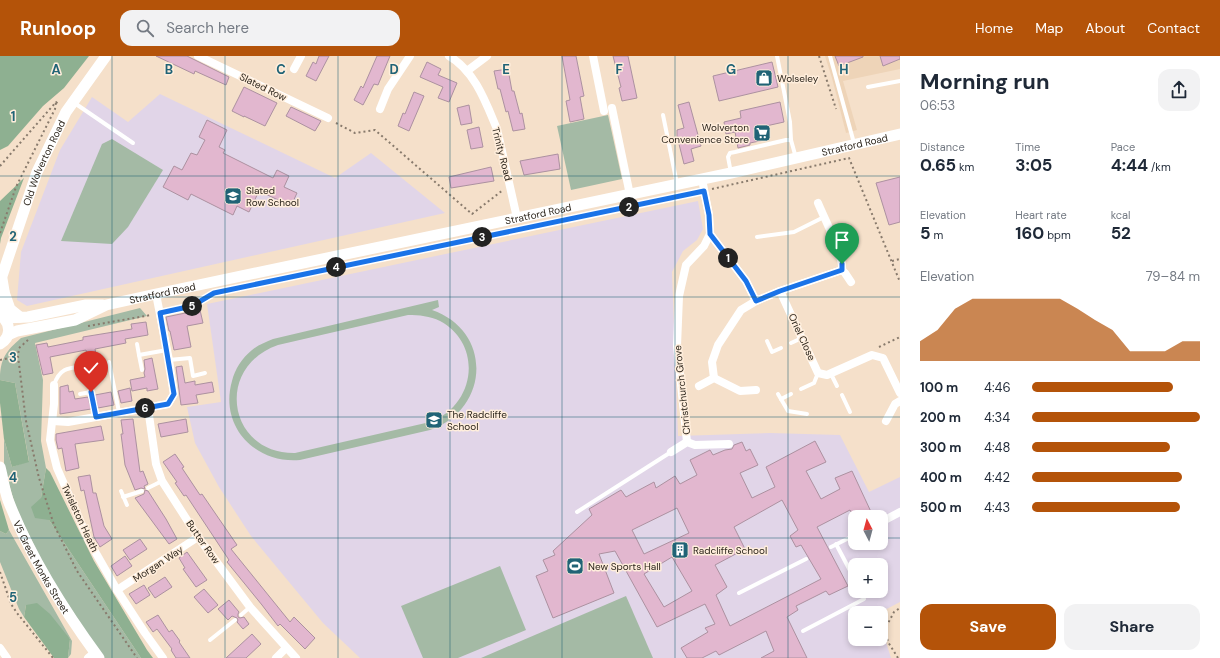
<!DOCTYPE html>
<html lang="en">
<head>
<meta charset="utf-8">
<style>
	body { margin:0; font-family:"DM Sans",sans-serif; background:#f2f2f3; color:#1f2937; height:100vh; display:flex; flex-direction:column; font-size:15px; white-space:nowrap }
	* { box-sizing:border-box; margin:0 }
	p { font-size:13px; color:#747a83 }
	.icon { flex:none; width:22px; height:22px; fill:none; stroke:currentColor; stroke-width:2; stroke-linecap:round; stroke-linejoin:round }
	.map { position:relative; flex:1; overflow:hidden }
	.details { display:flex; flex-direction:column; background:#fff; width:320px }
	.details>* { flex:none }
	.needle { width:26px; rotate:354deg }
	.fabs { position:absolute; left:848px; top:454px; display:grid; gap:8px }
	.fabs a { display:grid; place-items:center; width:40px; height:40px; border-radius:8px; background:#fff; box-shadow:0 2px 6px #0003; font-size:20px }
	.pin { position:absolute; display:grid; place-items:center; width:34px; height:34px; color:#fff; margin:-41px -17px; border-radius:50% 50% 50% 0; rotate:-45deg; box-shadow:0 0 4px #0007 }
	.pin .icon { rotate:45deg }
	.km { position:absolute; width:20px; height:20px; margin:-10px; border-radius:50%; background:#222; color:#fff; font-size:11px; line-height:20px; text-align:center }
	.round { display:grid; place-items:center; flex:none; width:42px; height:42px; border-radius:12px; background:#f2f2f3 }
	.headline { display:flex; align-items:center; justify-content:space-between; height:68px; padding:0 20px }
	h1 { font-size:22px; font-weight:700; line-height:30px }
	.metrics { display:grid; grid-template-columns:repeat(3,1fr); gap:6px; height:68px; padding:4px 20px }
	.metrics div { display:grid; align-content:center }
	.metrics b { font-size:17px; font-weight:700 }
	.metrics small { font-size:11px; font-weight:400 }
	.metrics p { font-size:11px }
	.chart { height:112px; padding:8px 20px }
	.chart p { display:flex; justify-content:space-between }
	.chart svg { width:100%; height:72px; margin-top:4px; fill:#b45309; opacity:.7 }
	.cta { display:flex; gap:8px; margin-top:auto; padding:8px 20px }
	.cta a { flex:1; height:46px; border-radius:12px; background:#b45309; color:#fff; font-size:16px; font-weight:700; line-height:46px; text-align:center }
	.cta a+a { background:#f2f2f3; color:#1f2937 }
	ul { padding:0 20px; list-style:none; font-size:13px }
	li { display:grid; grid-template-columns:64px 48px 1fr; align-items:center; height:30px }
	li i { height:10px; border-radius:5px; background:#b45309 }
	header { display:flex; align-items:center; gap:24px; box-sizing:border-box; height:56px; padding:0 20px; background:#b45309; color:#fff }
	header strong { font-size:19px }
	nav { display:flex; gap:22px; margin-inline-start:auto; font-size:14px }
	.search { width:280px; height:36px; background:#f2f2f3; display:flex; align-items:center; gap:10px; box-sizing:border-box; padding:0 14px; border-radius:12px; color:#747a83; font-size:15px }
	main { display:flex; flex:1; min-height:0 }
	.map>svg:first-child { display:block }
	.built { fill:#eed4b8 }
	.education { fill:#e1d5e8; fill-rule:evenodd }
	.green { fill:#a4baa5; fill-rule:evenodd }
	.forest { fill:#8eb091 }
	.building { fill:#e2b7cf; stroke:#ac91a0; fill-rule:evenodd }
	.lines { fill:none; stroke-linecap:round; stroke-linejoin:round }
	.path { stroke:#887a6c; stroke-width:2; stroke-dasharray:2 3; stroke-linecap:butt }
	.lane { stroke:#fff; stroke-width:4 }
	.street { stroke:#fff; stroke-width:8 }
	.secondary { stroke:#fff; stroke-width:11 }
	.route-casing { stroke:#fff; stroke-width:8 }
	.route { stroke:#1a73e8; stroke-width:5 }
	.grid { fill:none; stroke:#206376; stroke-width:1; stroke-opacity:0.55 }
	.labels { text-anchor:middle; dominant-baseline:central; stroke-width:3; stroke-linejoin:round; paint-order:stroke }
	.poi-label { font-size:10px; fill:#2c251c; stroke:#ffeedc; text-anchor:start }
	.street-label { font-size:10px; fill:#2c251c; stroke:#ffeedc }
	.grid-label { font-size:13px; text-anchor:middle; font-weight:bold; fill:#206376; stroke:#ffeedc; stroke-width:3; stroke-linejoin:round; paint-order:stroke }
</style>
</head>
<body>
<header>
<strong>Runloop</strong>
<div class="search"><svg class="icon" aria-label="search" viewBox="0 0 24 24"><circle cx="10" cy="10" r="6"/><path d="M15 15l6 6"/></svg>Search here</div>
<nav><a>Home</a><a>Map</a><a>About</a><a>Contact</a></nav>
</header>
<main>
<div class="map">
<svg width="900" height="602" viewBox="0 0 900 602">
	<rect width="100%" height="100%" fill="#f5e0ca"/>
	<polygon class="built" points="825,0 900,0 900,13 843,25 857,74 846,77 832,22"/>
	<g class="education">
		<polygon points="160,38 335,122 371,97 445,157 27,250 17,244 21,196 60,94 92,41 128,66"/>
		<path d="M698,145L703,173L697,184L683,195L672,216L678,380L770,377L840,379L869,436L900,421V546L879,557H855V583H881V570L891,602H360L323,567L251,480L219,431L195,387L187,351L221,346L207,248ZM855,461H881V487H855ZM855,509H881V535H855Z"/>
	</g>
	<g class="green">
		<polygon points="608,59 622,123 571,134 557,70"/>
		<polygon points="112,83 163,114 128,171 112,188 61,185 102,88"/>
		<path d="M438,244L439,251L432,254C493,275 490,353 430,374L300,404C255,408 219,370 232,325C235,313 242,302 252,294C258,289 266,286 273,283ZM408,259C419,259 430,260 440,265C484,289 475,350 430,366L295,397C228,398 214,311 278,289Z"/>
		<path d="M140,252L147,260L35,287L43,324L41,385L46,412L41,442L49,464L141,602H103L47,516L16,452L4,411V383L12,411L29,405L15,327L0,324C0,303 6,295 21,282Z"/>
		<polygon points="9,474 72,585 71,598 68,602 70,583 26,549 24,561 19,553 0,506 0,475 6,478"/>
		<polygon points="500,510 526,574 458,602 423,602 401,550"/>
		<polygon points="626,540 653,602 481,602"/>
	</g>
	<g class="forest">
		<polygon points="0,0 89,0 64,32 43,50 8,90 0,94"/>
		<polygon points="24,122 1,182 0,188 0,145"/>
		<polygon points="0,324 15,327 29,406 12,411 4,383 0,347"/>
		<polygon points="46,412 50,416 94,505 147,594 153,602 141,602 49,464 35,462 31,451 41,442"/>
		<polygon points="0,444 9,474 6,478 0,475"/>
		<polygon points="37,547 50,558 70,583 68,602 54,602 24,561 26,549"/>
	</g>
	<g class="building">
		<polygon points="156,0 187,0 229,21 226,29 195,15 194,18"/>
		<polygon points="319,0 329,0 316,25 306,20 313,6 316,8"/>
		<polygon points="377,0 390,0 378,29 374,28 363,49 354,44 361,30 363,32"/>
		<polygon points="562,0 576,0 584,40 580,41 584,63 570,66 566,45 570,44"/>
		<polygon points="613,0 628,0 637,42 622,45 619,32 621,31"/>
		<polygon points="835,0 863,0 863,1 839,10"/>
		<polygon points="880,0 900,0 900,3 883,10"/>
		<polygon points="427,6 441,13 438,19 457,27 449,46 438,42 443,31 420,21"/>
		<polygon points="772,6 778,31 719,45 713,20"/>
		<polygon points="508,13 512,35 514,35 520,58 522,57 525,73 513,75 508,55 506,56 500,33 498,33 494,15"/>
		<polygon points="244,31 277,47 265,70 244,60 244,61 232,55"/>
		<polygon points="414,36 424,40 409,75 398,70 403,57 405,58"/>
		<polygon points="689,46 701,90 691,93 694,105 684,108 677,80 677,74 684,72 678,49"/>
		<polygon points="780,46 784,66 766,70 769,83 750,87 750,89 738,92 735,76 726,78 724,66 741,62 740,55"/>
		<polygon points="469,49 472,67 461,69 457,52"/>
		<polygon points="291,51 321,65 315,75 286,60"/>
		<polygon points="207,64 227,74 219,91 225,94 223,97 273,122 277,114 289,120 284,131 297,137 291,150 259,135 249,156 237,150 233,159 191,138 188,144 163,131 174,110 182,114 191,97 197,99 205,84 199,81"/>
		<polygon points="479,71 483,91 471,93 467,74"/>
		<polygon points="558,98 560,113 524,119 520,105"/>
		<polygon points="491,111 494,125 451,132 449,121"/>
		<polygon points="900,121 900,166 889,169 876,127"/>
		<polygon points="200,254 203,267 187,270 191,291 174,294 170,275 169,275 166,261"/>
		<polygon points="146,266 148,279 125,283 126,287 95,293 100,322 91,324 86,294 50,301 53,317 43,319 36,289 47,287 48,291 83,284 83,281 132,273 131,268"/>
		<polygon points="152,302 158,333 147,335 147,332 132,335 130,324 145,321 144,317 145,313 144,304"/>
		<polygon points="182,310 185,327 195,325 195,329 212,326 214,336 196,339 198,347 181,349 176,311"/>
		<polygon points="68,329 69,336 73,335 75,343 88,341 91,353 60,358 60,331"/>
		<polygon points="130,332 132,345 121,347 118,335"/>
		<polygon points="111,336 114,349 98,352 95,339"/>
		<polygon points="133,363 140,416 143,415 148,428 144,430 145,433 141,432 135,434 125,409 121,378 123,378 121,364"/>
		<polygon points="186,363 188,376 161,381 158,368"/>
		<polygon points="101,370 104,384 75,388 79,412 66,415 62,392 58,393 56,384 56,378"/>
		<path d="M815,385L826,406L806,415L821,443L840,433L835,422L852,415L872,458L862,461H854L850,454L817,471L848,530L829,539L826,535L796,550L798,554L787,561L807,602H761L774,595L766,575L719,599L716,595L702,602H687L681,592L708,576L705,572L715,568L705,548L657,571L615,495L599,498L614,537L553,562L536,520L548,515L543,504L555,499L553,495L592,459L589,453L621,434L626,441L654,426L656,432L675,420L680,428L697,419L690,404L710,394L713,399L725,394L732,393L734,389L742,386L746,395L750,393L758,409L740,417L752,442L775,431L766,411ZM782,444L798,474L790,480L796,491L801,489L821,523L730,570L716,539L727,531L715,509L745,493L734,471ZM677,452L689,477L644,498L632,474ZM672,501L692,535L664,551L644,518Z"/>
		<polygon points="175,398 184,411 182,412 200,439 202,438 237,489 231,493 290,566 294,561 315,582 305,593 280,568 278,570 262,549 227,506 229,504 186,439 184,440 175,427 177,426 163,406"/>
		<polygon points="90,419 93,437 96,437 104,470 112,483 100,491 94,481 84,434 81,435 78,421"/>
		<polygon points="145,434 148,435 166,463 177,483 169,488 135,442 144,438"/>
		<polygon points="140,483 147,493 130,504 123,494"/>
		<polygon points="187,496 207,524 196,531 183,513 185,512 179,502"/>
		<polygon points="125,500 132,510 117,520 111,510"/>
		<polygon points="165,521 172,531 155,542 148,532"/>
		<polygon points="144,529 150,539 136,548 129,538"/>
		<polygon points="204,533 218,549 208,557 194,541"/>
		<polygon points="229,544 239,556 238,558 238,561 240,562 244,561 249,568 243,573 237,566 238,564 237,562 232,560 228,564 218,553"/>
		<polygon points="158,559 169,576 172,574 180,585 179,586 190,602 176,602 171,594 172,593 157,573 153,576 146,566"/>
		<polygon points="252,578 261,588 246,602 226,602"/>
	</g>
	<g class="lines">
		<g class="path">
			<polyline points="819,0 836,53"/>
			<polyline points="336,67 355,77 375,74 472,158 503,134"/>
			<polyline points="0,110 56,46 59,49"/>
			<polyline points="712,133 849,102 900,226"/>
			<polyline points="0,177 16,131 55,53 56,46"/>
			<polyline points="481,181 696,137"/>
			<polyline points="892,205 900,203"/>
			<polyline points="167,256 192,250 213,237"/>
			<polyline points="88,270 151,259"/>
			<polyline points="28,284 19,292 18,300 26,365 39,422 54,469 77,515 137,602"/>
			<polyline points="879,291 900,281"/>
			<polyline points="0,304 18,300"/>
			<polyline points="0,516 11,548 17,557 53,602"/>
			<polyline points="898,602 888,586 885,573 894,556 900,552"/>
		</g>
		<g class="lane">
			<polyline points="777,0 790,66 791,84"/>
			<polyline points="830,0 854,87"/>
			<polyline points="868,31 900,25"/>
			<polyline points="73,46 133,87"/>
			<polyline points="663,59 677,128"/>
			<polyline points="731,117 728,101 730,97 735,96 786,84 791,84 796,102"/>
			<polyline points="757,181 794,176 824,161"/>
			<polyline points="767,285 772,296 781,292"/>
			<polyline points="791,287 802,282"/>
			<polyline points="137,288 139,299"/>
			<polyline points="169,304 190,302 193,320 205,317"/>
			<polyline points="109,306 119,356"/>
			<polyline points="142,314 139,299 167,294"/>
			<polyline points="831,318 837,330"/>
			<path d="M54,329C60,311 69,312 86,310L83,299"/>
			<polyline points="801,333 814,327 818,317"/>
			<polyline points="80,338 91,336 96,361"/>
			<polyline points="778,338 788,355 807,358"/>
			<polyline points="842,339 850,356"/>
			<polyline points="781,343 791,338"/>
			<polyline points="148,432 162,425"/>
			<polyline points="121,435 127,449"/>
			<polyline points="123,441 142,435"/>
			<polyline points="577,456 671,396"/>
			<polyline points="836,488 855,524"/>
			<polyline points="831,491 855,479"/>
			<polyline points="739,537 806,503"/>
			<polyline points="241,559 250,551"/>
			<polyline points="803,575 864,543 861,535"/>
			<polyline points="210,584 235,564"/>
		</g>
		<g class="street">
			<polyline points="198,0 328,62"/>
			<path d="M449,0C475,15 486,47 497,73L517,162"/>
			<polyline points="593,0 604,55"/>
			<polyline points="294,13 301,0"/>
			<polyline points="467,15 487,0"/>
			<polyline points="612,52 630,139"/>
			<polyline points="380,53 388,33 410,0"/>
			<polyline points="710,178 746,225 756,245 780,235 818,317 827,319 872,299 883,302 900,337"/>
			<polyline points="842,214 845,217 851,226"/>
			<path d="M780,235L842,214C844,199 824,162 818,147"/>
			<polyline points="714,322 712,306 718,289 741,254 756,245"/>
			<polyline points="54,329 54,348 50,384 57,412 89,485 117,534 145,577 163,602"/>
			<polyline points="699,330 714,322 740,335 756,334"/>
			<polyline points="148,352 156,408 162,425 198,481 250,551 296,602"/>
			<polyline points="53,365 68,366 168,348 174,338 169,304 156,238"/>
			<polyline points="886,365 895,348 900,345"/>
			<polyline points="687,386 677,290 679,240 686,209 704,190 710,178 709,159 702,123"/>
			<polyline points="671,396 687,386 695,389 729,388"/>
			<polyline points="883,465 900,456"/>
			<polyline points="117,534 198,481"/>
			<polyline points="0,592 7,602"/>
			<polyline points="88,602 95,596"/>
			<polyline points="276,602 286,592"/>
		</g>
		<g class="secondary">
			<path id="s1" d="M0,226L37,116L66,56L106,0"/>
			<polyline points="4,236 10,253 20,261"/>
			<path d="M0,259C11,267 12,281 0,288"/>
			<polyline points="1,260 1,250 4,235 2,223"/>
			<polyline points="4,262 28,261 86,249 103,249"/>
			<path id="s2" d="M8,279L17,275L75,264L106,249L156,238L731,117L900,78"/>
			<path id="s3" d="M0,411C3,422 4,433 8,444C30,501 63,553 99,602"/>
		</g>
	</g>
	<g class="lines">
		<g class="route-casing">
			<polyline id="route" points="91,336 96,361 168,348 174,338 160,257 192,250 214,237 704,135 709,159 710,178 746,225 756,245 780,235 842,214 842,208"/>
		</g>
		<use href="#route" class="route"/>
	</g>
	<path class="grid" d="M112,0V602M225,0V602M338,0V602M450,0V602M562,0V602M675,0V602M788,0V602M0,120H900M0,241H900M0,361H900M0,482H855M881,482H900"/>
	<defs>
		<g id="shop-square" transform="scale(0.9)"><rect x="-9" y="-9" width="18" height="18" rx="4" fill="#206376" stroke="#ffeedc"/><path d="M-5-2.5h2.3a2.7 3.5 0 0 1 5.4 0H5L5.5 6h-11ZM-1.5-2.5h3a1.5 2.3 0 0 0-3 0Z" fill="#fff"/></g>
		<g id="supermarket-square" transform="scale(0.9)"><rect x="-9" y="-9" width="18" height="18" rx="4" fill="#206376" stroke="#ffeedc"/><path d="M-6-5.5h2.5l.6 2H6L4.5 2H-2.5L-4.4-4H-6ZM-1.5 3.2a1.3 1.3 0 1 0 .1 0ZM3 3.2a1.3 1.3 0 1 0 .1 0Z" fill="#fff"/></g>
		<g id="school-square" transform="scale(0.9)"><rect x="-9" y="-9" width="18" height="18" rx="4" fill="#206376" stroke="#ffeedc"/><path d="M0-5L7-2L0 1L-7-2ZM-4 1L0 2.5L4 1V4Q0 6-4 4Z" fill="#fff"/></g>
		<g id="building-square" transform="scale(0.9)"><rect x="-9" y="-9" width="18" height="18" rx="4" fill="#206376" stroke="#ffeedc"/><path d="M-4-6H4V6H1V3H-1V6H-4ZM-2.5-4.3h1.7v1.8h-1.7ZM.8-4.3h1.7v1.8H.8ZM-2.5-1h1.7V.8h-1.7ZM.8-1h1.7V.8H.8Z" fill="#fff"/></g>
		<g id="stadium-square" transform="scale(0.9)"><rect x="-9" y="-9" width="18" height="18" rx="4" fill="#206376" stroke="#ffeedc"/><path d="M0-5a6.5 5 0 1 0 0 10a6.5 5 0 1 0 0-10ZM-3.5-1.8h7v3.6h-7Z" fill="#fff"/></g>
	</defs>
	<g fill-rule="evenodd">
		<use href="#shop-square" x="764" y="22"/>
		<use href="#supermarket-square" x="762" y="77"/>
		<use href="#school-square" x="233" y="140"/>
		<use href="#school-square" x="434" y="364"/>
		<use href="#building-square" x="680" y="494"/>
		<use href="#stadium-square" x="575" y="510"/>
	</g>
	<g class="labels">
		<g class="poi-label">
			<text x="777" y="22">Wolseley</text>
			<text x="749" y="71" text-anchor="end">Wolverton<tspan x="749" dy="12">Convenience Store</tspan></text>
			<text x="246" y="134">Slated<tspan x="246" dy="12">Row School</tspan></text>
			<text x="447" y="358">The Radcliffe<tspan x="447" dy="12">School</tspan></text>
			<text x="693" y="494">Radcliffe School</text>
			<text x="588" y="510">New Sports Hall</text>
		</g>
		<g class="street-label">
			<text transform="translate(263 31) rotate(26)">Slated Row</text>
			<text stroke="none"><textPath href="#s2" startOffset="869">Stratford Road</textPath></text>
			<text transform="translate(502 98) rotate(76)">Trinity Road</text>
			<text stroke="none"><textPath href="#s1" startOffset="127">Old Wolverton Road</textPath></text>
			<text stroke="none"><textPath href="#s2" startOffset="545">Stratford Road</textPath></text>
			<text stroke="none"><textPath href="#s2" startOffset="161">Stratford Road</textPath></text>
			<text transform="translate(802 281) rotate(65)">Oriel Close</text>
			<text transform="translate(682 334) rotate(-96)">Christchurch Grove</text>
			<text transform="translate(80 462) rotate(65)">Twisleton Heath</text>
			<text transform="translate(203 486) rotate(55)">Butter Row</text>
			<text transform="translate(158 508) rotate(-33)">Morgan Way</text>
			<text stroke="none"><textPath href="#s3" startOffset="109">V5 Great Monks Street</textPath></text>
		</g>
	</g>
	<g class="grid-label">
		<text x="56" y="18">A</text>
		<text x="169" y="18">B</text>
		<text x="281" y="18">C</text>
		<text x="394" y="18">D</text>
		<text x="506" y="18">E</text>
		<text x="619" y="18">F</text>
		<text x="731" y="18">G</text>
		<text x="844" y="18">H</text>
		<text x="13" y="65">1</text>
		<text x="13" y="185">2</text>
		<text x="13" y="306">3</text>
		<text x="13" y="426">4</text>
		<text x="13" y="546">5</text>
	</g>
</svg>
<div class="fabs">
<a><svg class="needle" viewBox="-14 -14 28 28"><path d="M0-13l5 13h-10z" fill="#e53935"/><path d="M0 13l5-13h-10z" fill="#747a83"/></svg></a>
<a>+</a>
<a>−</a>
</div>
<div class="pin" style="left:842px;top:208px;background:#1e9e55"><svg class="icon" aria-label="arrive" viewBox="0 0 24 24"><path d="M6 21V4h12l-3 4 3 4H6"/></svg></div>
<div class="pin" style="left:91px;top:336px;background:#d93025"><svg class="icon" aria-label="check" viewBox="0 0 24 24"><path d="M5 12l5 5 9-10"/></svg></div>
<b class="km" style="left:728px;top:202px">1</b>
<b class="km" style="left:629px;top:151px">2</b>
<b class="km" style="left:482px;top:181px">3</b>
<b class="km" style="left:336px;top:211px">4</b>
<b class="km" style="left:192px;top:250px">5</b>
<b class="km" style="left:145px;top:352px">6</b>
</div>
<section class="details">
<div class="headline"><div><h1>Morning run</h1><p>06:53</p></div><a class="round"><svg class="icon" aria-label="share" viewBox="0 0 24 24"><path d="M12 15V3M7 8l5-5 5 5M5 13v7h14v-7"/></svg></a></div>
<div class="metrics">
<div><p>Distance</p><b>0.65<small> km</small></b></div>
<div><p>Time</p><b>3:05</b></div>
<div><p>Pace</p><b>4:44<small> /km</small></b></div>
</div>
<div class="metrics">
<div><p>Elevation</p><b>5<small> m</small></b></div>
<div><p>Heart rate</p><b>160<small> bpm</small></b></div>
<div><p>kcal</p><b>52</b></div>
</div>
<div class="chart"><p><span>Elevation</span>79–84 m</p>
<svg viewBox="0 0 160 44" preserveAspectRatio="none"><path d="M0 44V32L10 25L20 12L30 6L40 6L50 6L60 6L70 6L80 6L90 12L100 19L110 25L120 38L130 38L140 38L150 32L160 32V44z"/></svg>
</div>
<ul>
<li><b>100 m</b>4:46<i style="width:84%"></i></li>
<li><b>200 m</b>4:34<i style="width:100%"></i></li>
<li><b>300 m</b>4:48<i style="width:82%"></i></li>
<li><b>400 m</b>4:42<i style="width:89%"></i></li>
<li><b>500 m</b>4:43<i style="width:88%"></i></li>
</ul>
<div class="cta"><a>Save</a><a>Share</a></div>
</section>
</main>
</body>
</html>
